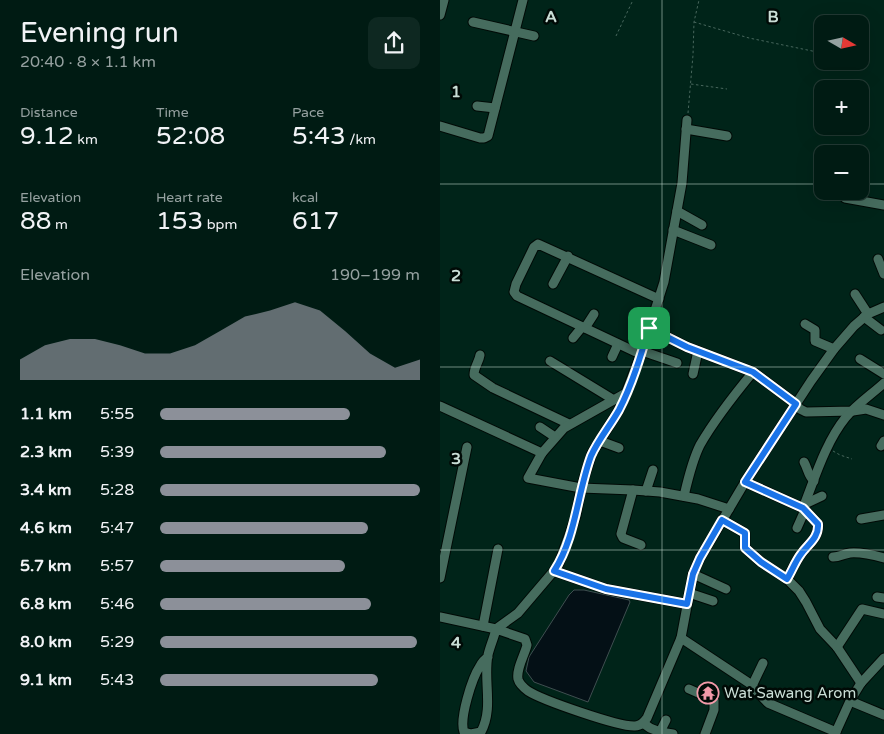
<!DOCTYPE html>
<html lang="en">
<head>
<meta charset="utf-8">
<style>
	body { margin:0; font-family:"Varela Round",sans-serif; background:#0e2821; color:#f1f3f6; height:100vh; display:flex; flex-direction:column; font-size:19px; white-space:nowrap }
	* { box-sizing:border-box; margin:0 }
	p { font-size:16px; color:#95a1a0 }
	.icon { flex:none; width:28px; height:28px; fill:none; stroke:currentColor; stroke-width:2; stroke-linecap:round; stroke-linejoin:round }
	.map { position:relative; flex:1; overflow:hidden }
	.sheet { display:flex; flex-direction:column; background:#001b13; width:440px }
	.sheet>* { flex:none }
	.needle { width:32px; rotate:99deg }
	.buttons { position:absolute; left:374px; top:15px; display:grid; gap:10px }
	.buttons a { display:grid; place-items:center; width:55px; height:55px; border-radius:10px; background:#001b13; box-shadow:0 5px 20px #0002,0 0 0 1px #223933; font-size:25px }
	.pin { position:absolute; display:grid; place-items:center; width:42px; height:42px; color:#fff; margin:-21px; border-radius:10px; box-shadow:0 2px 8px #0006 }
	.round { display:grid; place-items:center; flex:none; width:52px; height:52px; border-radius:10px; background:#0e2821 }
	.headline { display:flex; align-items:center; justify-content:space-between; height:85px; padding:0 20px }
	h1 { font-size:28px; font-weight:600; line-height:38px }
	.figures { display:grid; grid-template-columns:repeat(3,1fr); gap:8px; height:85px; padding:5px 20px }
	.figures div { display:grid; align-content:center }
	.figures b { font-size:25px; font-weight:600 }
	.figures small { font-size:14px; font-weight:400 }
	.figures p { font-size:14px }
	.chart { height:140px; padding:10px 20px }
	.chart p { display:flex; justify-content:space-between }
	.chart svg { width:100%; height:90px; margin-top:5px; fill:#8c9099; opacity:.7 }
	ul { padding:0 20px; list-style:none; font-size:16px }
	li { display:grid; grid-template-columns:80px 60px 1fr; align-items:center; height:38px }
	li i { height:12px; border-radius:6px; background:#8c9099 }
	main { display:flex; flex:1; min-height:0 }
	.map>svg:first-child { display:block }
	.water { fill:#041016; stroke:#3f4e50 }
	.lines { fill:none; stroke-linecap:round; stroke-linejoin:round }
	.minor-casing { stroke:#000a06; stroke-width:11 }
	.path { stroke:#48675d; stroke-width:1; stroke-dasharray:2.5 2.5; stroke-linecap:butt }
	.minor { stroke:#466c5e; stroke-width:9 }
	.route-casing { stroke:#fff; stroke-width:10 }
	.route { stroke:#1a73e8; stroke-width:6 }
	.grid { fill:none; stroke:#caded6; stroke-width:1; stroke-opacity:0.55 }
	.labels { text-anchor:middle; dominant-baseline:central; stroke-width:5; stroke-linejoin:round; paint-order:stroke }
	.poi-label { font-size:15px; fill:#caded6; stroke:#000a06; text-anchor:start }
	.grid-label { font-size:16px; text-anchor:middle; font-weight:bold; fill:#caded6; stroke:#000a06; stroke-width:5; stroke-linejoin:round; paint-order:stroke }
</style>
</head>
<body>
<main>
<section class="sheet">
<div class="headline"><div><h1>Evening run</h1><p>20:40 · 8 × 1.1 km</p></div><a class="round"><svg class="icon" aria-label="share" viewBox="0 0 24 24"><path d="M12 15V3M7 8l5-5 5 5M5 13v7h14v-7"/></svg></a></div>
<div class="figures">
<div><p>Distance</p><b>9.12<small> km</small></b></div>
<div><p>Time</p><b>52:08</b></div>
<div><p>Pace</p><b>5:43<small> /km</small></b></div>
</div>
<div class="figures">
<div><p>Elevation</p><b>88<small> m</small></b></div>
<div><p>Heart rate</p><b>153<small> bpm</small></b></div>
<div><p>kcal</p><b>617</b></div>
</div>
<div class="chart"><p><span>Elevation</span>190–199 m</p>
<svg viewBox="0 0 160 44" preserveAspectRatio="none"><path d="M0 44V34L10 27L20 24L30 24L40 27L50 31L60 31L70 27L80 20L90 13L100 10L110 6L120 10L130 20L140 31L150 38L160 34V44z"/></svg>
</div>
<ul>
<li><b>1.1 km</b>5:55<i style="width:73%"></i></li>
<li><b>2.3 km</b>5:39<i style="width:87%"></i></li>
<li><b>3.4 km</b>5:28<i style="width:100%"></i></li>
<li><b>4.6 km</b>5:47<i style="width:80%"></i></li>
<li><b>5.7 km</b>5:57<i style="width:71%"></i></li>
<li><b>6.8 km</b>5:46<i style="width:81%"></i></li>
<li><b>8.0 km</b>5:29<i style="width:99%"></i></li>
<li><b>9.1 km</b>5:43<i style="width:84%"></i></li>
</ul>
</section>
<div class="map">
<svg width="444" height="734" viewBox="0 0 444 734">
	<rect width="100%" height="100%" fill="#002419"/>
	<polygon class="water" points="134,590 144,590 189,600 190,602 148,702 94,682 86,671 89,657 129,595"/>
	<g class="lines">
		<g class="minor-casing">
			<g id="minor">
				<polyline points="0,15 4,0"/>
				<polyline points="33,22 94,36"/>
				<polyline points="37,106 55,108"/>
				<polyline points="0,126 40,138 44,138 48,136 83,0"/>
				<polyline points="246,129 287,136"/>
				<polyline points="405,198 444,205"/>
				<polyline points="237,211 262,225"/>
				<polyline points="233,230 271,245"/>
				<polyline points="438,259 444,274"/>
				<polyline points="113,284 128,256"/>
				<polyline points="415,294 428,314"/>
				<polyline points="424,317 441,330"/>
				<polyline points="365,324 375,330 375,341 394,349"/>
				<polyline points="145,328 154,314"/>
				<polyline points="209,328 247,347 313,372 356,404 360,409 366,412 413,411 426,409 444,415"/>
				<polyline points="133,338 142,327"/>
				<polyline points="202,351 237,363"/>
				<polyline points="200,354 77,296 74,292 76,284 94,247 98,244 219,299"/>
				<path d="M40,355C39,362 34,367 34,375L53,388L129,424"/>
				<polyline points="172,357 178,344"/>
				<polyline points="420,359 444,374"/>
				<polyline points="110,361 174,400"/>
				<polyline points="253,374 258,351"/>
				<polyline points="186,393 124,428 102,453 88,478 141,488 193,490 220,492 258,499 289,509"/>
				<polyline points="0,406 102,453"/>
				<polyline points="100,427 115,437"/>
				<polyline points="160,441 179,448"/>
				<polyline points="441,446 444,441"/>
				<path d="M364,462C368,469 368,476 374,481"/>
				<path d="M305,482L363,508L378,524C379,538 368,544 361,554C355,562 352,571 347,579"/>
				<polyline points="193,490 181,534 183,538 201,545"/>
				<polyline points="206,491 213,470"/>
				<path d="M244,496C248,479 252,461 260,445C275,419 294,395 313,372"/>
				<polyline points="365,504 382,496"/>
				<path d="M363,508C375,478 385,443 406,417C417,404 432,394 444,383"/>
				<polyline points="421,519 444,515"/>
				<polyline points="282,520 305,533 305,548 321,562 347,579 359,591 366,602 380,629 397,647 421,683"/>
				<polyline points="357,528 365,510"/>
				<path d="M393,557C400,557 403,554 410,553C421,552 433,555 444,558"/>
				<polyline points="114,571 166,589 247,604"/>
				<polyline points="253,574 286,589"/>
				<polyline points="0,578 27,447"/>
				<polyline points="249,593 273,601"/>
				<polyline points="437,597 444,598"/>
				<polyline points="0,617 56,629 78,613 118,566 136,516 141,488 152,453 179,410 186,393 202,351 224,282 242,183 247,120"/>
				<polyline points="43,626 58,549"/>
				<polyline points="397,647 422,609 444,614"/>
				<path d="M48,657C45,659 42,662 40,666C32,678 19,719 24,732L31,734L41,732C54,708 43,681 48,655C50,646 54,638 56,629L85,639L87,645C85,654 76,669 78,679C79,683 84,688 88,691C102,700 179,727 195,726C201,726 204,722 207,718L241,638"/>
				<polyline points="312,686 323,663"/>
				<polyline points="249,689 274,700 274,710 265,734"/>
				<polyline points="410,701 444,715"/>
				<polyline points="226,720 220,732 233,734"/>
				<polyline points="203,723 210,728 220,732 220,734"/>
				<polyline points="396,732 328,703 309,683 241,638 253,574 260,558 305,482 371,381 394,349 414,326 428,314 444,307"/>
				<polyline points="395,734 410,701 421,683 444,658"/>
			</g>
		</g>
		<g class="path">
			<polyline points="254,22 309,38 382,53"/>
			<polyline points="176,36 193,0"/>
			<polyline points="251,84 287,89"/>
			<polyline points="248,113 253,55 254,22 259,0"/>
			<polyline points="393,451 400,455 412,459"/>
		</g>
		<use href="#minor" class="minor"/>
	</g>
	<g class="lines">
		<g class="route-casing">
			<path id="route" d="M209,328L247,347L313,372L356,404L305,482L363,508L378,524C379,538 368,544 361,554C355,562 352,571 347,579L321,562L305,548V533L282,520L260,558L253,574L247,604L166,589L114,571C136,537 137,494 151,456C158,440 170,426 179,410C192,385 201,355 209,328Z"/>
		</g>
		<use href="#route" class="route"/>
	</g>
	<path class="grid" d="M222,0V734M0,184H382M420,184H444M0,367H444M0,550H444"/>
	<defs>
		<g id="temple-ring" transform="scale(1.125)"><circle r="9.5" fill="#000a06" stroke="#f39aa9" stroke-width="1.5"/><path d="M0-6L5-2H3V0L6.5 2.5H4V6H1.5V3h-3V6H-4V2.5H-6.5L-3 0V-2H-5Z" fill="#f39aa9"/></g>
	</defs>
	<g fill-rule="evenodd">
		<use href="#temple-ring" x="268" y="693"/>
	</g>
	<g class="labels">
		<g class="poi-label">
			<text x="284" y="693">Wat Sawang Arom</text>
		</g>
	</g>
	<g class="grid-label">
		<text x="111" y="22">A</text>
		<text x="333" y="22">B</text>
		<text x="16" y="97">1</text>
		<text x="16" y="281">2</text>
		<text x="16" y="464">3</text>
		<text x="16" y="648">4</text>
	</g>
</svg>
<div class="buttons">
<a><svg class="needle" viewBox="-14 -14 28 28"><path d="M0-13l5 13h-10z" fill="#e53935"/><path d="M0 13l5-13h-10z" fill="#95a1a0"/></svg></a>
<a>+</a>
<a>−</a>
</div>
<div class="pin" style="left:209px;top:328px;background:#1e9e55"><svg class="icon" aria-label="arrive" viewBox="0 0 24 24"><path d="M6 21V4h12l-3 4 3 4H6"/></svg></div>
</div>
</main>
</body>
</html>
